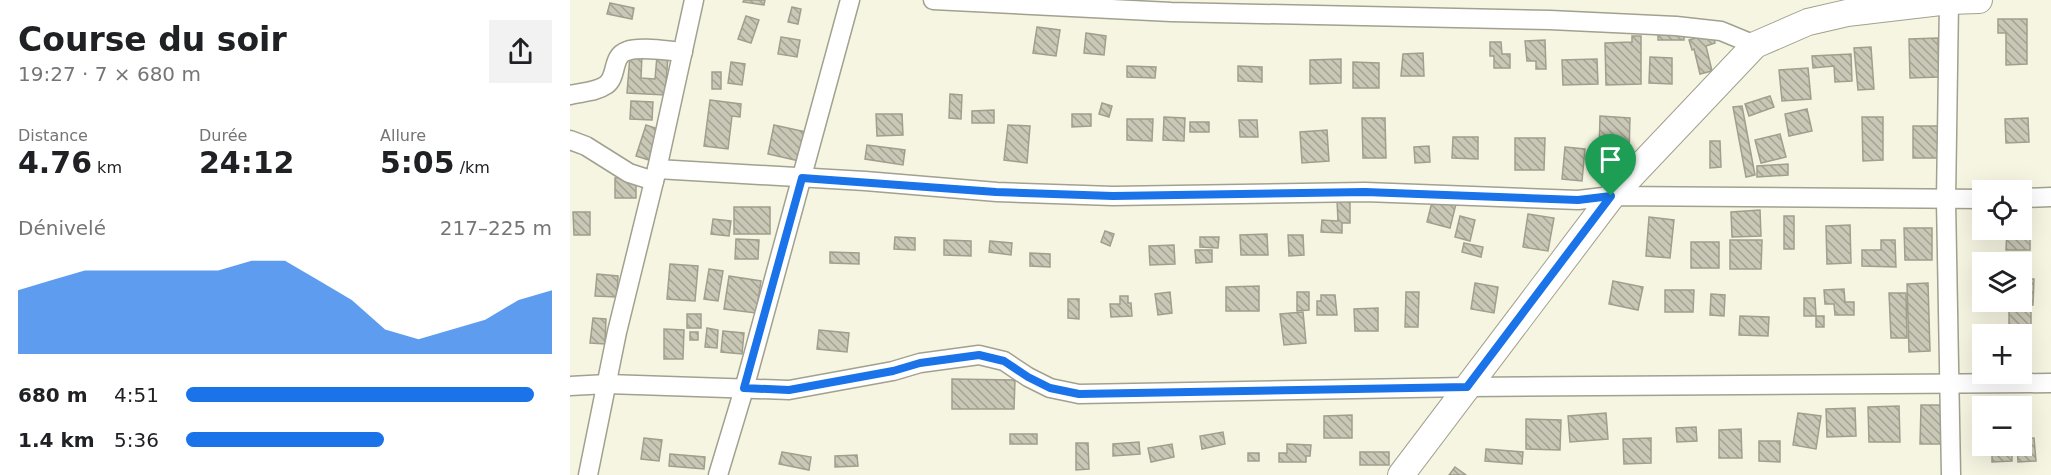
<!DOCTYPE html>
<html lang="fr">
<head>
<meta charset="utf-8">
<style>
	body { margin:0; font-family:"DejaVu Sans",sans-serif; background:#f2f2f2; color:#202124; height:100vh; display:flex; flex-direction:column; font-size:22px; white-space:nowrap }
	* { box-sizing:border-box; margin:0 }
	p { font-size:20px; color:#757577 }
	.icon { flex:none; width:33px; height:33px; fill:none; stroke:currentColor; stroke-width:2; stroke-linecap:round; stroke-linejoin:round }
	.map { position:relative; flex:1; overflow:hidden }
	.details { display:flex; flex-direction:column; background:#fff; width:570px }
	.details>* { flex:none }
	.tools { position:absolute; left:1402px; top:180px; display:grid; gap:12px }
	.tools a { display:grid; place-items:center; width:60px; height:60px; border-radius:0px; background:#fff; box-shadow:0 6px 24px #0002; font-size:30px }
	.pin { position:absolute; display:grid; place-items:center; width:51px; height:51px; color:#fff; margin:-62px -26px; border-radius:50% 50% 50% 0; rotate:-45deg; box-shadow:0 0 6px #0007 }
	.pin .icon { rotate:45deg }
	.round { display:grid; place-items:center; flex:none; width:63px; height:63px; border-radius:0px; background:#f2f2f2 }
	.head { display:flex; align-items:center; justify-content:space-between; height:102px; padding:0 18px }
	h1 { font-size:33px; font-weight:600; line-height:45px }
	.metrics { display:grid; grid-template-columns:repeat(3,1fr); gap:9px; height:102px; padding:6px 18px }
	.metrics div { display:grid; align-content:center }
	.metrics b { font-size:30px; font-weight:600 }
	.metrics small { font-size:16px; font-weight:400 }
	.metrics p { font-size:16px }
	.chart { height:168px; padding:12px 18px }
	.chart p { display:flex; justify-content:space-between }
	.chart svg { width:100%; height:108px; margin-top:6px; fill:#1a73e8; opacity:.7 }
	ul { padding:0 18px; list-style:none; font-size:20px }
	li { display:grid; grid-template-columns:96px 72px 1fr; align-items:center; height:45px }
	li i { height:15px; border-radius:8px; background:#1a73e8 }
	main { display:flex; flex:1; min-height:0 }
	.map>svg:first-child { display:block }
	.building { fill:url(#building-back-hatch); stroke:#a09e8d; stroke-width:1.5 }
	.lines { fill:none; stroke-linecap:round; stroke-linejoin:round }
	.street-casing { stroke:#a2a08f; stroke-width:21 }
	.secondary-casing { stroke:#a2a08f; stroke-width:28 }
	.street { stroke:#fff; stroke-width:18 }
	.secondary { stroke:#fff; stroke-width:26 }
	.route-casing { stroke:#fff; stroke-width:12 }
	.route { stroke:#1a73e8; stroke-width:8 }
</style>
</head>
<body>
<main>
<section class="details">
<div class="head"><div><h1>Course du soir</h1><p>19:27 · 7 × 680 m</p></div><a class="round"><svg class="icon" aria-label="share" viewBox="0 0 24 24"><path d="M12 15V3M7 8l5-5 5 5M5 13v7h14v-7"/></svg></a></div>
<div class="metrics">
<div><p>Distance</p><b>4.76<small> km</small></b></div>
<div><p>Durée</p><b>24:12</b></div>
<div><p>Allure</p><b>5:05<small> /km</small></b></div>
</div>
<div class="chart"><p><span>Dénivelé</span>217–225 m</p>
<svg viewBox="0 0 160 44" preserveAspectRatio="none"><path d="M0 44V18L10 14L20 10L30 10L40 10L50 10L60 10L70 6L80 6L90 14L100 22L110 34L120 38L130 34L140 30L150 22L160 18V44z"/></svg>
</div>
<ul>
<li><b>680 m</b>4:51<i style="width:95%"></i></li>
<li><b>1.4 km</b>5:36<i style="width:54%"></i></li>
</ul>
</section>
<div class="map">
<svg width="1481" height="475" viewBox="0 0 1481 475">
	<defs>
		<pattern id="building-back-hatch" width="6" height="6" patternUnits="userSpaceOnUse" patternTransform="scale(1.5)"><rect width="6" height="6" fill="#c9c7b5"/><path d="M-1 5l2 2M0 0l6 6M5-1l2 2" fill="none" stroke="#a4a294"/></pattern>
	</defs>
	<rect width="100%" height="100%" fill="#f6f5e2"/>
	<g class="building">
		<polygon points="174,0 195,0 194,5 173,2"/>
		<polygon points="40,3 64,8 62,19 37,14"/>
		<polygon points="222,7 231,9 228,24 218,22"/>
		<polygon points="176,16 189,20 181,43 168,39"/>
		<polygon points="1428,19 1457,19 1457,64 1436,65 1436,33 1428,33"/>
		<polygon points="467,27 490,30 486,56 463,53"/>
		<polygon points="1114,29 1114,40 1088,40 1088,30"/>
		<polygon points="516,33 536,36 534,55 514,53"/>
		<polygon points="1143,33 1145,43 1136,46 1142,71 1130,74 1124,49 1122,50 1119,40"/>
		<polygon points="1062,36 1071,36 1071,84 1036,85 1035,43 1062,42"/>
		<polygon points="211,37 230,40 227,57 208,54"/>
		<polygon points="1368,38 1369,77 1340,78 1339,39"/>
		<polygon points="975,40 976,69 966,69 966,61 957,61 955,41"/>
		<polygon points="920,42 931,42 932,54 940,54 940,68 924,68 924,56 920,56"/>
		<polygon points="1301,47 1304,89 1288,90 1284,48"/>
		<polygon points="853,53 854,76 831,76 833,54"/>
		<polygon points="1281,54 1282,81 1265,82 1264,66 1243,68 1242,56"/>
		<polygon points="60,55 72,56 71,78 85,79 87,56 98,57 95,95 57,93"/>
		<polygon points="1080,57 1102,58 1102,84 1079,83"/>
		<polygon points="771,59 771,83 740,84 740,60"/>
		<polygon points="1027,59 1028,84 993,85 992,60"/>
		<polygon points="161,62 175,64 172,85 158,83"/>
		<polygon points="783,62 809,63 809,88 783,88"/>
		<polygon points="557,66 586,67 585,78 557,77"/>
		<polygon points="668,66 692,67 692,82 668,81"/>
		<polygon points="1238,68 1241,99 1212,101 1209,70"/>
		<rect x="142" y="72" width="9" height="17"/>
		<polygon points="380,94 392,95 391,119 379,118"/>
		<polygon points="1200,96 1204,107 1179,116 1175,104"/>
		<polygon points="140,100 171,104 170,117 162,116 158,149 134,146"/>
		<polygon points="61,101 83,102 82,120 60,119"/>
		<polygon points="532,103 542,106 539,117 529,114"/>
		<polygon points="1172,106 1185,175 1176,177 1163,107"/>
		<polygon points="1237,109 1242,131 1219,136 1215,114"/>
		<polygon points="424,110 424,123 402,123 402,111"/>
		<polygon points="306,114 332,114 333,135 307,136"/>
		<polygon points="502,114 521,114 521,126 502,127"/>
		<polygon points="1030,116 1060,118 1059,153 1029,152"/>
		<polygon points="594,117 615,118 614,141 593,140"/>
		<polygon points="1292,117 1313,117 1313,160 1293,161"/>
		<polygon points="792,118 815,118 816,158 793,158"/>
		<polygon points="1458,118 1459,142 1436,143 1435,119"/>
		<polygon points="557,119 583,119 582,141 557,140"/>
		<polygon points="669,120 687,120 688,137 670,137"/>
		<rect x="620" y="122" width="19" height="10"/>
		<polygon points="76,125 88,129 79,160 66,156"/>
		<polygon points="204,125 241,133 234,162 198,154"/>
		<polygon points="438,125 460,126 457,163 434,160"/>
		<rect x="1343" y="126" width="26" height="32"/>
		<polygon points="757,130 759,161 732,163 730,132"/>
		<polygon points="1210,134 1216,157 1191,163 1185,140"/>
		<polygon points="883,137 908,137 908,159 882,158"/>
		<polygon points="945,138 975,138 974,170 945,170"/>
		<polygon points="1140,141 1150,141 1151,167 1140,168"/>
		<polygon points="297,145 335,150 333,165 295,159"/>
		<polygon points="859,146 860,162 845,163 844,147"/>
		<polygon points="995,147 1015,149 1012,181 992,179"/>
		<polygon points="1218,164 1218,175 1187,177 1187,166"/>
		<polygon points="66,177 66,198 45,198 45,178"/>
		<polygon points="863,198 886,204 880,228 857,222"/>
		<polygon points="780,199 780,223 772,223 772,233 751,232 752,220 768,221 767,200"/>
		<rect x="164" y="207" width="36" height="27"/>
		<polygon points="1190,210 1191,236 1162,237 1161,212"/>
		<polygon points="3,212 20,212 20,235 4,235"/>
		<polygon points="958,214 984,218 978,251 953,247"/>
		<polygon points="890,216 905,220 900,241 885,237"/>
		<rect x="1214" y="216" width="10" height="33"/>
		<polygon points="1079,217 1104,220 1100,258 1076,256"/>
		<polygon points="143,219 161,221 159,236 141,234"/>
		<polygon points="1452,223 1460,224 1460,250 1436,250 1437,230 1452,230"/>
		<polygon points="1280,225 1281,263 1257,264 1256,226"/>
		<polygon points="1334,228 1362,228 1362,260 1335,260"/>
		<polygon points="535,231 544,234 540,246 531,242"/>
		<polygon points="697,234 698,255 671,255 670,235"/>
		<polygon points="718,235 733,235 734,255 719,256"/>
		<polygon points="325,237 345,238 345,250 324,249"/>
		<polygon points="630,237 649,237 648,248 630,247"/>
		<polygon points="166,239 189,240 188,259 165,259"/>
		<polygon points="374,240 401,241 401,256 374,255"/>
		<polygon points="1160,240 1192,240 1191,269 1160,269"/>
		<polygon points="1311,240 1325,240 1326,267 1292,266 1292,250 1311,250"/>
		<polygon points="420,241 442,243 441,255 419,252"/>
		<rect x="1121" y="242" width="28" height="26"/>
		<polygon points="894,243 913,247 911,257 892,252"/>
		<polygon points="604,245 605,264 580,265 579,246"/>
		<polygon points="625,250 642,250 642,262 626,263"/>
		<polygon points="260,252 289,253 289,264 260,263"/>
		<polygon points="460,253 480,254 480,267 460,266"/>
		<polygon points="100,264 128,266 125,301 97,299"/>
		<polygon points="139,269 153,271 148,301 134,299"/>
		<polygon points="27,274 48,276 47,297 25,296"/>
		<polygon points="159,276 191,281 186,313 154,309"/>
		<polygon points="1452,279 1464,279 1463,305 1441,304 1441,302 1452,302"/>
		<polygon points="1043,281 1073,287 1068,310 1039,304"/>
		<polygon points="905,283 928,287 924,313 901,309"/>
		<polygon points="1358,283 1360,351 1339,352 1337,284"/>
		<polygon points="689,286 689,311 656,311 656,287"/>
		<polygon points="1274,289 1275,302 1284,302 1284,315 1265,315 1264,304 1255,304 1254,290"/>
		<polygon points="1095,290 1124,290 1123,312 1095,312"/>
		<polygon points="600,292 602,313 588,315 585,294"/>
		<polygon points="727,292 739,292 739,310 727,311"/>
		<polygon points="836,292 849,292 848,327 835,327"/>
		<polygon points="1319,293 1336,293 1337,338 1321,338"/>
		<polygon points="1141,294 1155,295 1154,316 1140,315"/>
		<polygon points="751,295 765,295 767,315 747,315 747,301 751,301"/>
		<polygon points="550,296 558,296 558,303 561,303 562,316 541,317 540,304 550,304"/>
		<polygon points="1234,298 1245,298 1246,316 1234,316"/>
		<polygon points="498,299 509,299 509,319 498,318"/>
		<polygon points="808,308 808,331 785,331 784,309"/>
		<polygon points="1439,309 1461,309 1461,344 1452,344 1452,334 1439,334"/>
		<polygon points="733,312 736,343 714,345 710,314"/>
		<rect x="117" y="314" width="14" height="14"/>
		<polygon points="1170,316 1199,317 1198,336 1169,335"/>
		<rect x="1246" y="316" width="8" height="11"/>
		<polygon points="23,318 36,319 35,344 20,343"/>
		<polygon points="137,328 148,330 147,348 135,347"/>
		<polygon points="94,329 114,330 113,359 94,359"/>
		<polygon points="249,330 279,333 277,352 247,349"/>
		<polygon points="153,331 174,333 172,354 151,352"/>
		<rect x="120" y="332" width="8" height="8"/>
		<polygon points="382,379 445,380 444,409 382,409"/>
		<polygon points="1458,403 1460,433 1452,434 1452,406 1426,406 1426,404"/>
		<polygon points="1351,405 1371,405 1371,444 1350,444"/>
		<polygon points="1329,406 1330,442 1299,442 1298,407"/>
		<polygon points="1285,408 1286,436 1257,437 1256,409"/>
		<polygon points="1036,413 1038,439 1000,442 998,416"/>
		<polygon points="1228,413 1251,416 1246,449 1223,445"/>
		<polygon points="782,415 782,438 754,438 754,416"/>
		<polygon points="956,419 991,420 990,450 956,449"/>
		<polygon points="1126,427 1127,441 1107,442 1106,428"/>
		<polygon points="1171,429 1172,458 1149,458 1149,430"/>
		<polygon points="653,432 655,444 632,449 630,436"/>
		<rect x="440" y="434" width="27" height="10"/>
		<polygon points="74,438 92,440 89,461 71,459"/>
		<polygon points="1081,438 1081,463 1054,464 1053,439"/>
		<polygon points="1464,438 1466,461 1448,462 1447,446 1452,446 1452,439"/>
		<polygon points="1189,441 1210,441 1210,462 1189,461"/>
		<polygon points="569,442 570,454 543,456 543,444"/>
		<polygon points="506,443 518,443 519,469 506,470"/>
		<polygon points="602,444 604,457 581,462 578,448"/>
		<polygon points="717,444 741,445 740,456 736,456 736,462 709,462 709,453 717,453"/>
		<polygon points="1422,446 1442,446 1442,461 1422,462"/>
		<polygon points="916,449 953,452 952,464 915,461"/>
		<polygon points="212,452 241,457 239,470 209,464"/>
		<rect x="790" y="452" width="29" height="13"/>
		<rect x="678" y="453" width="11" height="8"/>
		<polygon points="100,454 135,457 134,469 99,466"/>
		<polygon points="287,455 288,466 265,467 265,456"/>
		<polygon points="885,467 896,475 879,475"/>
	</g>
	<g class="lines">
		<g class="street-casing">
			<g id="street">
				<polyline points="363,0 601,12 980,20 1106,26 1151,31 1185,45"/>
				<polyline points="1379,1 1376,200 1381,475"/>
				<path d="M0,95C12,92 26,92 36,85C48,77 41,56 57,51C70,46 98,51 113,52"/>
				<polyline points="0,140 16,146 59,173 84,181"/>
				<polyline points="87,169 295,181 427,192 543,196 795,192 1008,200 1042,196 1413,199"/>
				<polyline points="1452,198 1481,197"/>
				<polyline points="0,386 37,384 219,390 323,371 350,363 409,355 434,361 458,377 480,388 509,394 897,387 1481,383"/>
				<polyline points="18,475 47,332 87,169 124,0"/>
				<polyline points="148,475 174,389 280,0"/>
			</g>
		</g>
		<g class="secondary-casing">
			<polyline id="secondary" points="831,475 1042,196 1185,45 1238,22 1277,13 1379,1 1409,0"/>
		</g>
		<use href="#street" class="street"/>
		<use href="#secondary" class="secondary"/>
	</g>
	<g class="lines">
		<g class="route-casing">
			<polygon id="route" points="232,178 426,192 543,196 795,192 1008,200 1041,196 897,387 509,394 480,388 458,377 434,361 409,355 350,363 323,371 219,390 174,388"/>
		</g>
		<use href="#route" class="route"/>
	</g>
</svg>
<div class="tools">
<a><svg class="icon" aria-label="locate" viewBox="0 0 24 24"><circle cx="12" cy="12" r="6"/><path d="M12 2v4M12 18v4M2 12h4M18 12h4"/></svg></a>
<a><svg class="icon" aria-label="layers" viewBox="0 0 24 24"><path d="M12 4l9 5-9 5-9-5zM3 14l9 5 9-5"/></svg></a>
<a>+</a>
<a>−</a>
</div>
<div class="pin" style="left:1041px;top:196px;background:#1e9e55"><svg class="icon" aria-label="arrive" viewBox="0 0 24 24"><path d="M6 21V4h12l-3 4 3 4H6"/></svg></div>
</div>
</main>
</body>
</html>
